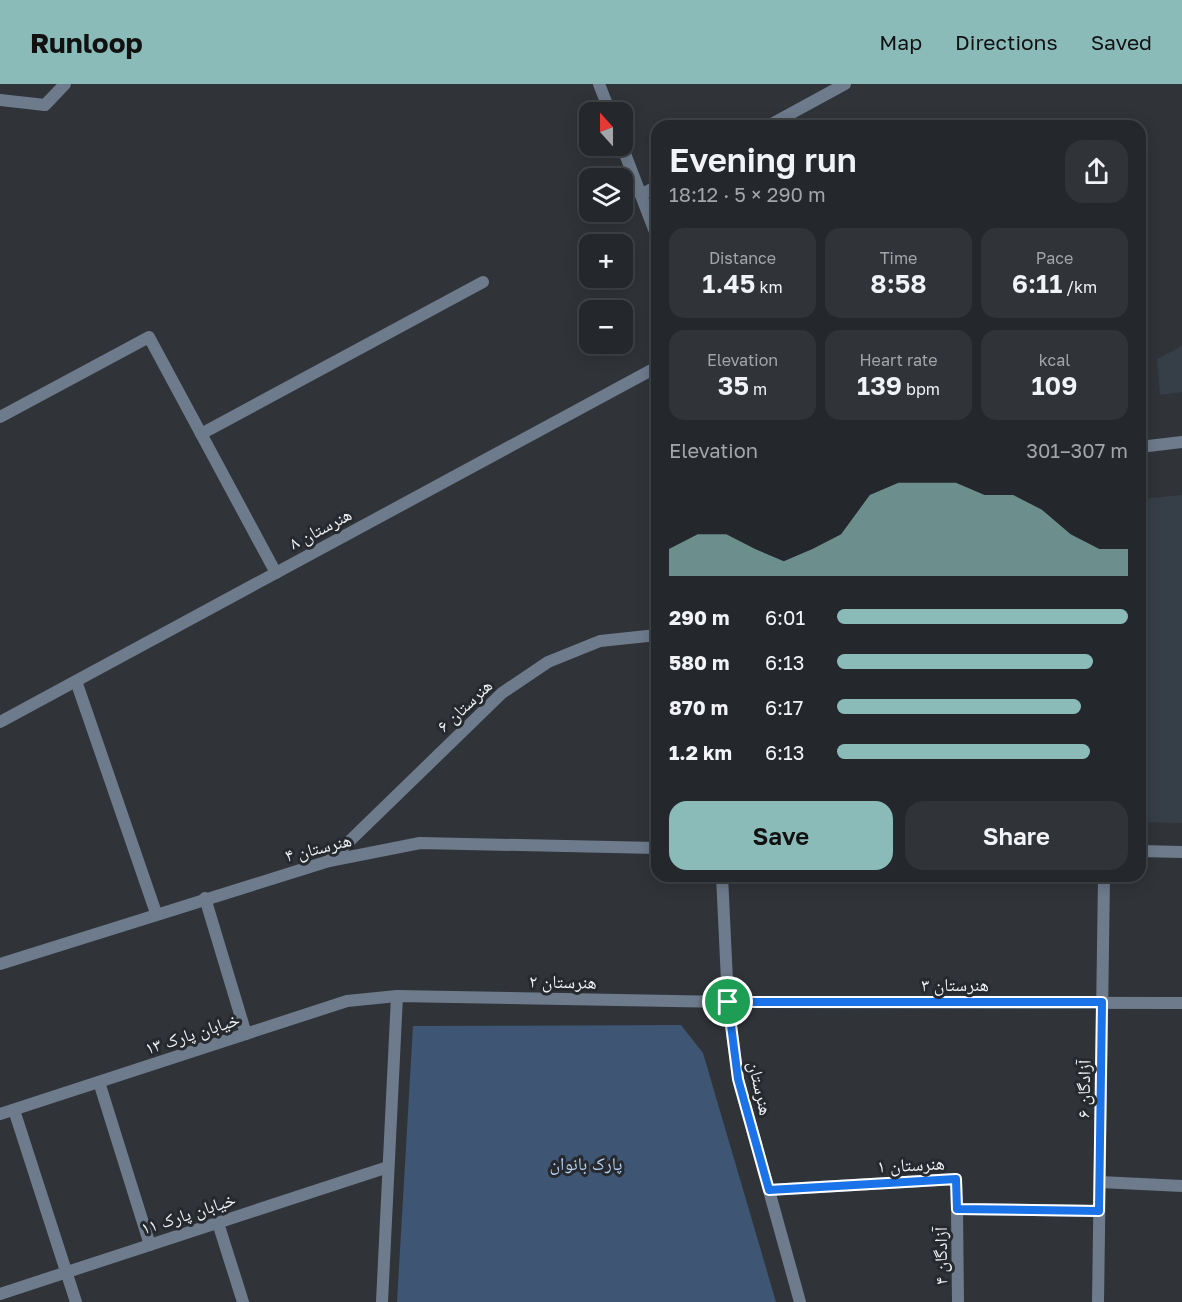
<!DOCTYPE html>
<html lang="en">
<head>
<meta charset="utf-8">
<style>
	body { margin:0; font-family:"Golos Text","Noto Naskh Arabic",sans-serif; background:#303337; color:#f1f3f6; height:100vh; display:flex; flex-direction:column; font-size:22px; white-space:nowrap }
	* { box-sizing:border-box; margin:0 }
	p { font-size:20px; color:#a3a5a9 }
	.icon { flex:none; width:33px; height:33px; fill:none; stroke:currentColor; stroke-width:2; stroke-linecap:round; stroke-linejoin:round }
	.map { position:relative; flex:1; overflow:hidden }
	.drawer { position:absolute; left:651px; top:36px; width:495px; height:762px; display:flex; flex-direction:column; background:#24272b; border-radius:18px; box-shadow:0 3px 15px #0003,0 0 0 2px #414447 }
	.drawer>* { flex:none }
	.needle { width:39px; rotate:339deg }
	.controls { position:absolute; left:579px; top:18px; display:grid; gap:12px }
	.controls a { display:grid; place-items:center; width:54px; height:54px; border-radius:12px; background:#24272b; box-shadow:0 3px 15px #0003,0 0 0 2px #414447; font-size:30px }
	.pin { position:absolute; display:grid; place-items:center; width:51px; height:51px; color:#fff; margin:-26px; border:3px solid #fff; border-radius:50%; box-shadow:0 2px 6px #0007 }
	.round { display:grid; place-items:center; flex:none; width:63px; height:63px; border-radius:18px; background:#303337 }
	.summary { display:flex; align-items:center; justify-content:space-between; height:102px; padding:0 18px }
	h1 { font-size:33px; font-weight:600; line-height:45px }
	.metrics { display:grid; grid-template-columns:repeat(3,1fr); gap:9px; height:102px; padding:6px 18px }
	.metrics div { display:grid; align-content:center; border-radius:15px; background:#303337; text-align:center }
	.metrics b { font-size:26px; font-weight:600 }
	.metrics small { font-size:16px; font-weight:400 }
	.metrics p { font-size:16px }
	.chart { height:168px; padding:12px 18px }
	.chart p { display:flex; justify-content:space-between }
	.chart svg { width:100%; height:108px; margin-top:6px; fill:#8bbbb9; opacity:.7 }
	.primary-button { display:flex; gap:12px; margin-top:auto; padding:12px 18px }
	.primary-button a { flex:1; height:69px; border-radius:18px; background:#8bbbb9; color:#111; font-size:24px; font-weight:600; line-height:69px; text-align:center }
	.primary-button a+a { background:#303337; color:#f1f3f6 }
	ul { padding:0 18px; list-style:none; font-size:20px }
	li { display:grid; grid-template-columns:96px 72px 1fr; align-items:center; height:45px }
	li i { height:15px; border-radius:8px; background:#8bbbb9 }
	header { display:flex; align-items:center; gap:36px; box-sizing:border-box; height:84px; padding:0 30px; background:#8bbbb9; color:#111 }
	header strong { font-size:28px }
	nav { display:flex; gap:33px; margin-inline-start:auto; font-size:21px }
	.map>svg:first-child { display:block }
	.built { fill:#363e48 }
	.green { fill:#3e5573 }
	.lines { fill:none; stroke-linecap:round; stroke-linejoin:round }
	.service { stroke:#6e7b8c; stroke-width:12 }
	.minor { stroke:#6e7b8c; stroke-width:12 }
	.route-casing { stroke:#fff; stroke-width:12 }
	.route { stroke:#1a73e8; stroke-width:8 }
	.labels { text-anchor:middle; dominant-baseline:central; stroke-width:6; stroke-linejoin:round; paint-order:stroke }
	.street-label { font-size:18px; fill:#eff2f5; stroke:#262a2f }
	.park-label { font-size:18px; fill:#b8d2f6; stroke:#262a2f }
</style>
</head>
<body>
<header>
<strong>Runloop</strong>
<nav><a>Map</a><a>Directions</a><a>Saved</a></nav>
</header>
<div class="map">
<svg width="1182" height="1218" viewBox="0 0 1182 1218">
	<rect width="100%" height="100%" fill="#303439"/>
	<g class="built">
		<polygon points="1182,262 1182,308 1160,311 1157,275"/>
		<polygon points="1182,411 1182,739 1140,738 1140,415"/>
	</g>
	<polygon class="green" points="681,941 703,969 776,1218 397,1218 413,942"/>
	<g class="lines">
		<g class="service">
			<polyline points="599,0 610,28"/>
			<polyline points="622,62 657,153"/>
		</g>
		<g class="minor">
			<polyline points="0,16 45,21 65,0"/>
			<polyline points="768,42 845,0"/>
			<polyline points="641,111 657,102"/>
			<polyline points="0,333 149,253 276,489"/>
			<polyline points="201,350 483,198"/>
			<polyline points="1140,363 1182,358"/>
			<polyline points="76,597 156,829"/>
			<polyline points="0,638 657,283"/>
			<polyline points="1140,767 1182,768"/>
			<polyline points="329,777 502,609 548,578 600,557 657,551"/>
			<polyline points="722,792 728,918 738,995 800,1218"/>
			<polyline points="205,814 246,950"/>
			<polyline points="0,880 329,777 420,759 657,764"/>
			<polyline points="99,998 150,1161"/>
			<polyline points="14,1026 76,1218"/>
			<polyline points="0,1030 347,917 397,912 728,918 1182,919"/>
			<polyline points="1100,1098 1182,1102"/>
			<polyline points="769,1106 956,1095 957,1125 1099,1127"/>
			<polyline points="957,1125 958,1218"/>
			<polyline points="218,1139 243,1218"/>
			<polyline points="0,1210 388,1083"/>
			<polyline points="382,1218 397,912"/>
			<polyline points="1098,1218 1104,792"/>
		</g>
	</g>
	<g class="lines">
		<g class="route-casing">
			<polygon id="route" points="728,918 1102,918 1099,1127 957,1125 956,1095 769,1106 738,995"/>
		</g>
		<use href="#route" class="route"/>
	</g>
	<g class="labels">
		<g class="street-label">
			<text transform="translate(320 444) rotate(-28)">هنرستان ۸</text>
			<text transform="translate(464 621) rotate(-43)">هنرستان ۶</text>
			<text transform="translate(318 763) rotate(-14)">هنرستان ۴</text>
			<text transform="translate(563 897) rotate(1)">هنرستان ۲</text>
			<text x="955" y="900">هنرستان ۳</text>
			<text transform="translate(192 949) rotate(-18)">خیابان پارک ۱۳</text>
			<text transform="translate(761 1004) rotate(77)">هنرستان</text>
			<text transform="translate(1083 1005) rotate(-89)">آزادگان ۶</text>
			<text transform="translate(911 1080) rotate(-3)">هنرستان ۱</text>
			<text transform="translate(188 1129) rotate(-18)">خیابان پارک ۱۱</text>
			<text transform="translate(940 1172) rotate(-90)">آزادگان ۴</text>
		</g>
		<g class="park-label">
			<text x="586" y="1079">پارک بانوان</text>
		</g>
	</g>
</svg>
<div class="controls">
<a><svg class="needle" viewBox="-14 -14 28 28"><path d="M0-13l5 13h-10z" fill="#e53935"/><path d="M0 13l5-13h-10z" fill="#a3a5a9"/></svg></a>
<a><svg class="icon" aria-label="layers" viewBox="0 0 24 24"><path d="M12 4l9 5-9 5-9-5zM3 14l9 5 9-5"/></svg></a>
<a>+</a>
<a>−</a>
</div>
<div class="pin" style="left:728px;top:918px;background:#1e9e55"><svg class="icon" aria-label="arrive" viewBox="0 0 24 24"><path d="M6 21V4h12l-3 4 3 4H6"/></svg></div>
<section class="drawer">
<div class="summary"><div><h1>Evening run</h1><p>18:12 · 5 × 290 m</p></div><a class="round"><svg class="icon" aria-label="share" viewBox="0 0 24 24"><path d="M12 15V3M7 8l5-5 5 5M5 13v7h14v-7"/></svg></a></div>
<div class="metrics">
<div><p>Distance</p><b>1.45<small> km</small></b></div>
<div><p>Time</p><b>8:58</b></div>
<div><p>Pace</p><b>6:11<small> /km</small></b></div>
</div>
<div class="metrics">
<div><p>Elevation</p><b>35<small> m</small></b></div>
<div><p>Heart rate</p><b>139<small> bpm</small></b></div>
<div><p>kcal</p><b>109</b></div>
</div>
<div class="chart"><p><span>Elevation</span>301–307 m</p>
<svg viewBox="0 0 160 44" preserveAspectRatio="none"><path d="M0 44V33L10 27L20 27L30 33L40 38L50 33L60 27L70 11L80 6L90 6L100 6L110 11L120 11L130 17L140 27L150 33L160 33V44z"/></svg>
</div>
<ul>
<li><b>290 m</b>6:01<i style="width:100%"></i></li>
<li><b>580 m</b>6:13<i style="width:88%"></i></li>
<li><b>870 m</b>6:17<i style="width:84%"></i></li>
<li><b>1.2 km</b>6:13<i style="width:87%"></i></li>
</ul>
<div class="primary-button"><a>Save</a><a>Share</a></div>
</section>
</div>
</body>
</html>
